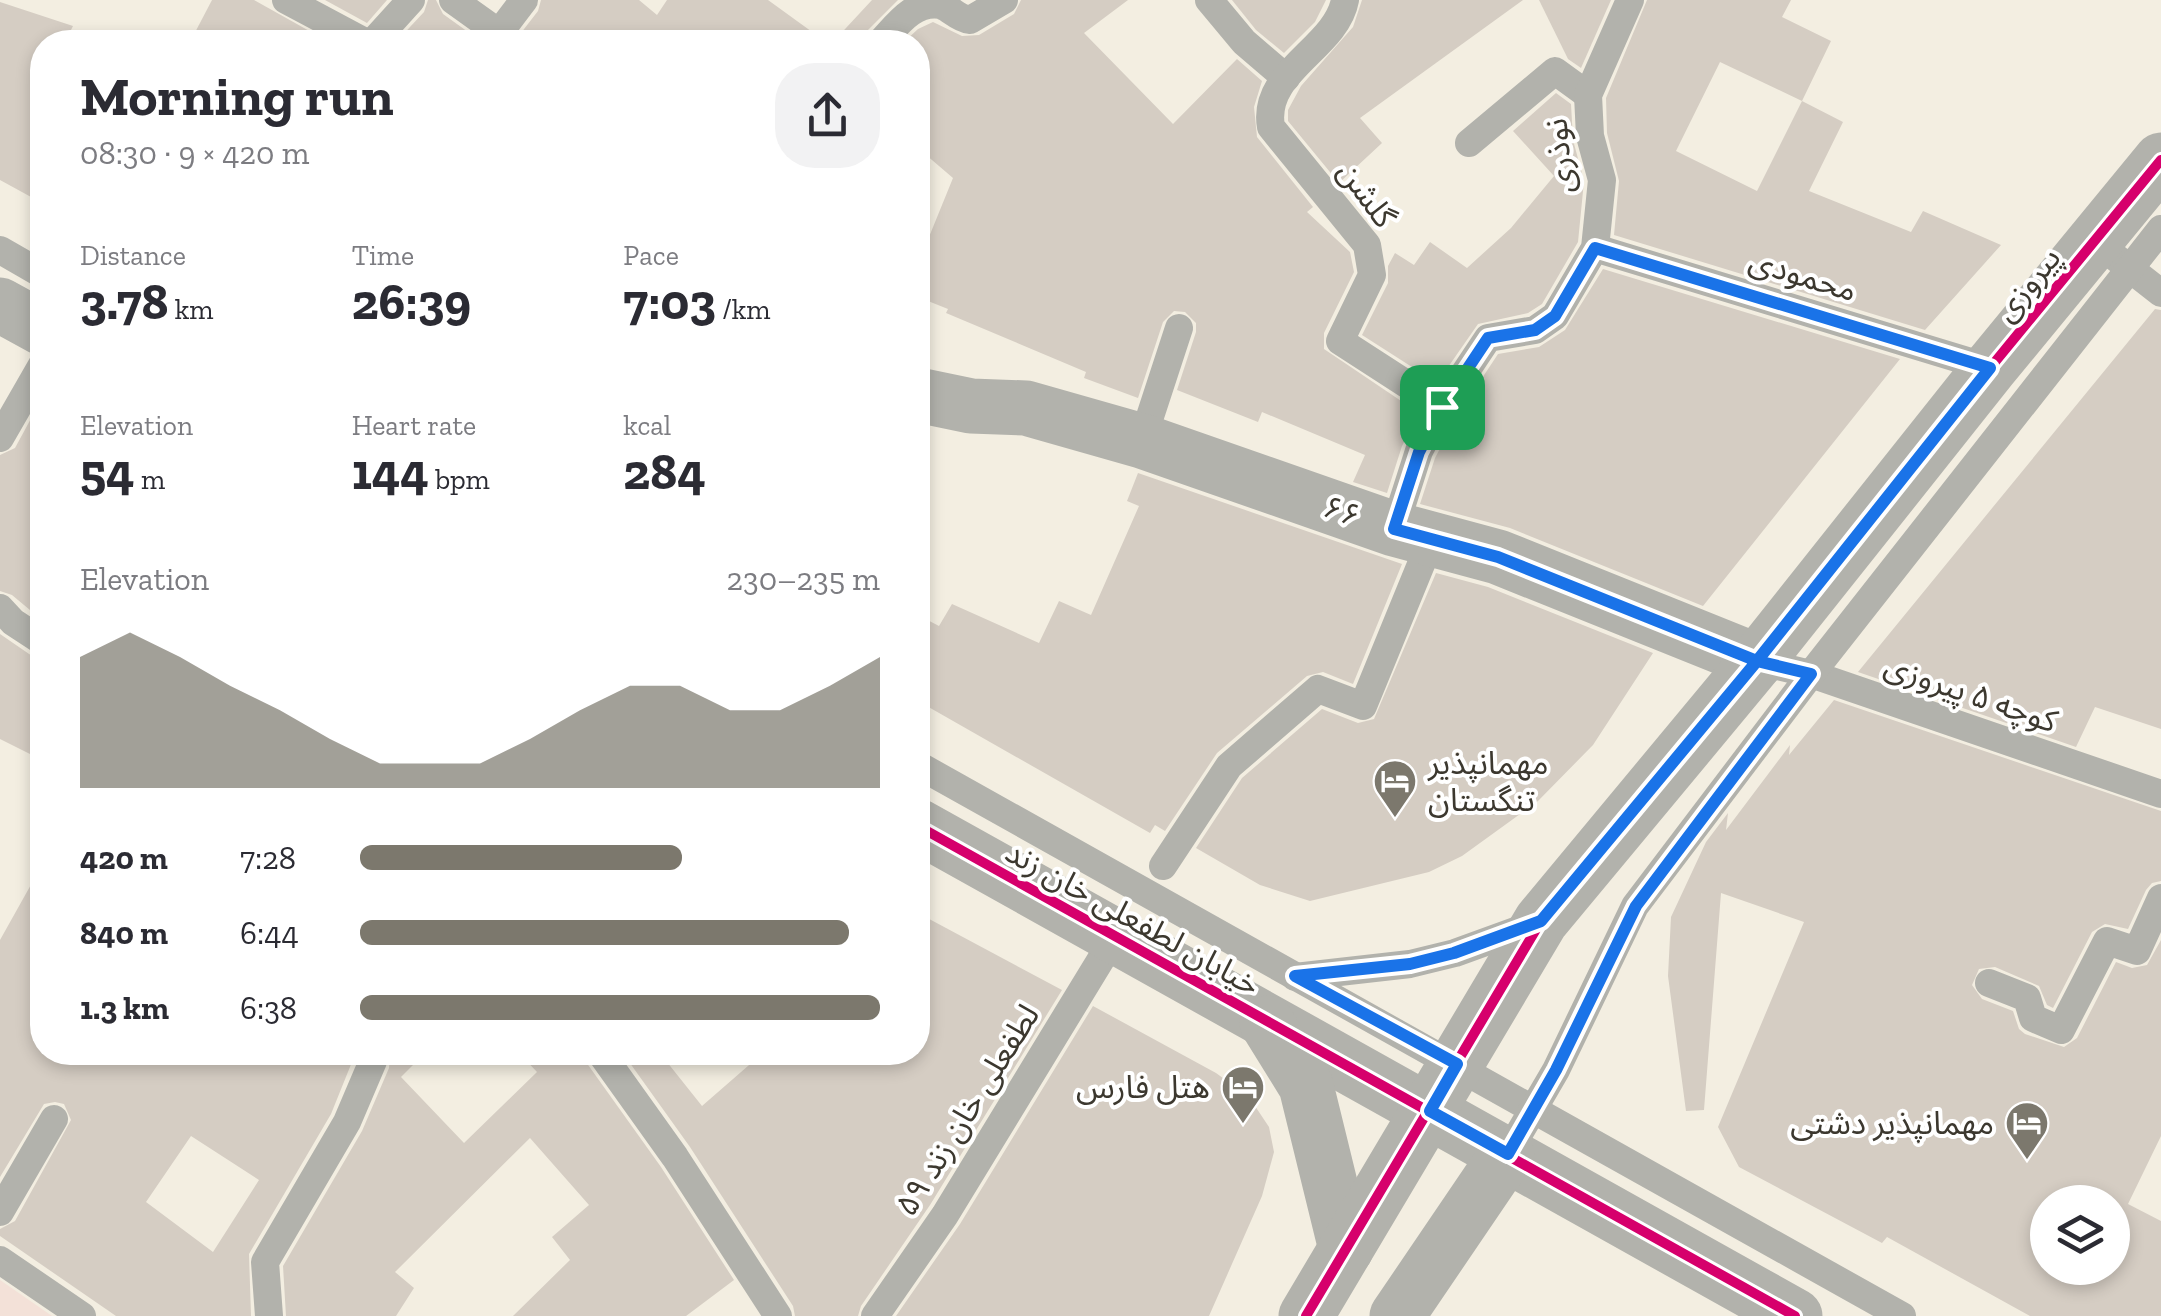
<!DOCTYPE html>
<html lang="en">
<head>
<meta charset="utf-8">
<style>
	body { margin:0; font-family:"Zilla Slab","Noto Sans Arabic",serif; background:#f2f2f3; color:#2b2b33; height:100vh; display:flex; flex-direction:column; font-size:38px; white-space:nowrap }
	* { box-sizing:border-box; margin:0 }
	p { font-size:32px; color:#7c7c81 }
	.icon { flex:none; width:55px; height:55px; fill:none; stroke:currentColor; stroke-width:2; stroke-linecap:round; stroke-linejoin:round }
	.map { position:relative; flex:1; overflow:hidden }
	.drawer { position:absolute; left:30px; top:30px; width:900px; height:1035px; display:flex; flex-direction:column; background:#fff; border-radius:40px; box-shadow:0 5px 15px #0003 }
	.drawer>* { flex:none }
	.buttons { position:absolute; left:2030px; top:1185px; display:grid; gap:20px }
	.buttons a { display:grid; place-items:center; width:100px; height:100px; border-radius:50%; background:#fff; box-shadow:0 5px 15px #0003; font-size:50px }
	.pin { position:absolute; display:grid; place-items:center; width:85px; height:85px; color:#fff; margin:-42px; border-radius:20px; box-shadow:0 5px 15px #0006 }
	.round { display:grid; place-items:center; flex:none; width:105px; height:105px; border-radius:40px; background:#f2f2f3 }
	.headline { display:flex; align-items:center; justify-content:space-between; height:170px; padding:0 50px }
	h1 { font-size:55px; font-weight:800; line-height:75px }
	.stats { display:grid; grid-template-columns:repeat(3,1fr); gap:15px; height:170px; padding:10px 50px }
	.stats div { display:grid; align-content:center }
	.stats b { font-size:50px; font-weight:800 }
	.stats small { font-size:28px; font-weight:400 }
	.stats p { font-size:28px }
	.chart { height:280px; padding:20px 50px }
	.chart p { display:flex; justify-content:space-between }
	.chart svg { width:100%; height:180px; margin-top:10px; fill:#7c786d; opacity:.7 }
	ul { padding:0 50px; list-style:none; font-size:32px }
	li { display:grid; grid-template-columns:160px 120px 1fr; align-items:center; height:75px }
	li i { height:25px; border-radius:12px; background:#7c786d }
	.map>svg:first-child { display:block }
	.green { fill:#f3e1d8 }
	.building { fill:#d5cdc3; fill-rule:evenodd }
	.lines { fill:none; stroke-linecap:round; stroke-linejoin:round }
	.service { stroke:#b2b2ac; stroke-width:28 }
	.minor { stroke:#b2b2ac; stroke-width:55 }
	.tertiary { stroke:#b2b2ac; stroke-width:55 }
	.cycleway-casing { stroke:#fff; stroke-width:16 }
	.cycleway { stroke:#d6006c; stroke-width:10 }
	.route-casing { stroke:#fff; stroke-width:20 }
	.route { stroke:#1a73e8; stroke-width:12 }
	.labels { text-anchor:middle; dominant-baseline:central; stroke-width:8; stroke-linejoin:round; paint-order:stroke }
	.street-label { font-size:32px; fill:#3c382f; stroke:#fff }
	.poi-label { font-size:32px; fill:#3c382f; stroke:#fff; text-anchor:end }
</style>
</head>
<body>
<div class="map">
<svg width="2161" height="1316" viewBox="0 0 2161 1316">
	<rect width="100%" height="100%" fill="#f3eee1"/>
	<polygon class="green" points="0,1280 52,1316 0,1316"/>
	<g class="building">
		<polygon points="212,0 254,0 329,42 190,42"/>
		<polygon points="325,0 387,0 367,23"/>
		<polygon points="428,0 436,0 443,14 482,42 396,42 424,12"/>
		<polygon points="541,0 639,0 657,15 667,0 768,0 826,42 514,42 538,11"/>
		<polygon points="872,0 898,0 868,30 864,42 833,42"/>
		<polygon points="1021,0 1128,0 1084,33 1173,124 1237,59 1262,81 1254,107 1257,137 1313,207 1307,212 1350,252 1354,272 1324,333 1324,349 1419,413 1402,446 1387,493 1353,482 1365,455 1262,412 1258,422 1177,390 1196,332 1196,323 1185,312 1174,311 1163,322 1138,398 1084,378 1086,372 946,313 948,309 918,297 918,264 953,178 918,148 918,42 904,42 918,29 933,22 962,36 979,35 1014,14"/>
		<polygon points="1232,0 1326,0 1315,22 1284,53 1256,30"/>
		<polygon points="1362,0 1523,0 1360,118 1382,143 1339,183 1288,121 1288,110 1301,86 1353,27"/>
		<polygon points="1539,0 1611,0 1581,68 1568,59"/>
		<path d="M1647,0H1791L1782,17L1831,41L1802,101L1843,122L1809,191L1911,232L1923,211L2001,245L1925,330L1614,235L1619,181L1607,133L1606,98ZM1720,62L1802,101L1757,191L1676,151Z"/>
		<polygon points="0,2 73,26 65,42 42,42 42,203 0,180"/>
		<polygon points="1556,93 1571,104 1573,140 1584,181 1578,242 1542,304 1528,313 1478,324 1437,383 1362,335 1388,283 1388,266 1395,253 1414,265 1430,242 1467,268 1511,228 1554,176 1513,131"/>
		<polygon points="1603,269 1900,359 1703,606 1510,528 1420,504 1435,458 1457,416 1498,354 1539,347 1565,330"/>
		<polygon points="2155,309 2161,310 2161,729 2095,707 2076,747 1858,672"/>
		<polygon points="34,413 42,418 42,620 12,595 0,591 0,455 15,448"/>
		<polygon points="1138,473 1402,564 1353,684 1323,672 1307,676 1217,753 1165,831 1155,825 1150,833 918,701 918,615 939,626 952,604 1039,643 1059,601 1091,615 1139,506 1127,501"/>
		<polygon points="1436,573 1488,587 1653,653 1593,745 1538,801 1462,856 1429,872 1310,901 1260,885 1196,848 1242,778 1322,709 1358,723 1374,719"/>
		<polygon points="0,634 32,656 42,658 42,760 0,739"/>
		<path d="M1834,700L2161,811V881L2152,883L2146,890L2128,929L2105,924L2092,932L2053,1008L2047,1005L2039,986L1995,967L1979,969L1972,985L1982,999L2013,1011L2019,1029L2025,1034L2064,1047L2077,1038L2116,962L2132,968L2147,965L2161,940V1136L2128,1204L2161,1221V1316H2030L1887,1237L1882,1243L1739,1167L1718,1127L1804,922L1721,893L1704,1110L1686,1111L1668,976L1671,917L1706,842L1728,813L1726,830L1790,745L1789,755ZM2048,1202H2112V1268H2048Z"/>
		<path d="M42,865V1052H356L331,1114L249,1254L251,1316H116L0,1236V1229L15,1221L71,1120L64,1104L55,1102L44,1104L0,1177V940ZM191,1136L259,1180L213,1252L146,1202Z"/>
		<polygon points="918,913 1062,990 930,1205 861,1306 858,1316 795,1316 793,1306 690,1147 622,1052 659,1052 702,1106 764,1052 918,1052"/>
		<polygon points="1093,1006 1216,1073 1249,1097 1269,1127 1274,1152 1262,1196 1209,1316 896,1316 960,1224"/>
		<polygon points="390,1052 426,1052 401,1077 464,1143 537,1072 518,1052 583,1052 586,1062 661,1167 734,1280 686,1316 513,1316 570,1260 552,1237 589,1205 530,1138 395,1272 414,1288 396,1316 286,1316 283,1266 362,1131 389,1068"/>
	</g>
	<g class="lines">
		<g class="service">
			<polyline points="286,0 365,42"/>
			<polyline points="453,0 499,33 524,0"/>
			<polyline points="1209,0 1244,42 1286,78"/>
			<path d="M1345,0C1336,49 1261,71 1271,127L1367,245L1372,275L1340,341L1442,407"/>
			<polyline points="373,42 411,0"/>
			<path d="M881,42C897,25 914,0 941,5C953,10 957,18 970,20L1004,0"/>
			<polyline points="1469,143 1555,71 1588,95"/>
			<polyline points="1595,248 1990,368"/>
			<polyline points="0,250 42,274"/>
			<polyline points="2115,257 2161,293"/>
			<polyline points="0,438 42,365"/>
			<polyline points="1142,441 1179,328"/>
			<polyline points="1394,529 1419,451 1442,407 1488,338 1535,330 1555,316 1595,248 1602,180 1590,136 1588,95 1630,0"/>
			<polyline points="0,608 13,622 42,641"/>
			<polyline points="1757,661 1811,674 2161,794"/>
			<polyline points="918,765 1902,1316"/>
			<polyline points="1163,866 1229,766 1318,689 1363,706 1431,540"/>
			<polyline points="1295,977 1410,964 1455,953 1535,924"/>
			<polyline points="1989,983 2027,998 2033,1018 2061,1030 2107,941 2137,951 2161,898"/>
			<polyline points="600,1052 675,1157 778,1316"/>
			<polyline points="1507,1154 1556,1070 1635,906 1811,674 2161,229"/>
			<polyline points="0,1212 54,1119"/>
			<polyline points="0,1260 82,1316"/>
			<polyline points="269,1316 265,1262 347,1122 373,1061 373,1052"/>
			<polyline points="875,1316 945,1215 1114,938"/>
		</g>
		<polyline class="minor" points="918,395 971,406 1026,408 1142,441 1394,529 1498,557 1757,661"/>
		<g class="tertiary">
			<polyline points="0,305 42,328"/>
			<polyline points="918,826 1795,1316"/>
			<polyline points="1267,1023 1306,1086 1346,1249"/>
			<polyline points="1306,1316 1541,921 1757,661 1990,368 2161,160"/>
			<polyline points="1397,1316 1507,1154"/>
		</g>
		<g class="cycleway-casing">
			<g id="cycleway">
				<polyline points="918,826 1795,1316"/>
				<polyline points="1306,1316 1541,921 1757,661 1990,368 2161,160"/>
			</g>
		</g>
		<use href="#cycleway" class="cycleway"/>
	</g>
	<g class="lines">
		<g class="route-casing">
			<polyline id="route" points="1442,407 1419,452 1394,529 1498,557 1757,661 1541,921 1454,953 1410,964 1295,976 1457,1064 1430,1111 1508,1154 1556,1070 1636,906 1811,674 1757,661 1990,368 1595,248 1555,316 1535,330 1488,338 1442,407"/>
		</g>
		<use href="#route" class="route"/>
	</g>
	<defs>
		<g id="hotel-pin" transform="scale(2.25)"><path d="M0 17L-7.5 6A9.5 9.5 0 1 1 7.5 6Z" fill="#7c786d" stroke="#fff"/><path d="M-6-4.5h1.5V1H6V5H4.5V3h-9V5H-6ZM-4 0a1.8 1.8 0 1 1 3.6 0ZM.5 0V-2.5h3Q6-2.5 6 0Z" fill="#fff"/></g>
	</defs>
	<g fill-rule="evenodd">
		<use href="#hotel-pin" x="1395" y="781"/>
		<use href="#hotel-pin" x="1243" y="1087"/>
		<use href="#hotel-pin" x="2027" y="1123"/>
	</g>
	<g class="labels">
		<g class="street-label">
			<text transform="translate(1559 156) rotate(-96)">نوذری</text>
			<text transform="translate(1367 194) rotate(54)">گلشن</text>
			<text transform="translate(1803 275) rotate(17)">محمودی</text>
			<text transform="translate(2027 284) rotate(-51)">پیروزی</text>
			<text transform="translate(1342 511) rotate(19)">۶۶</text>
			<text transform="translate(1971 693) rotate(19)">کوچه ۵ پیروزی</text>
			<text transform="translate(1133 918) rotate(29)">خیابان لطفعلی خان زند</text>
			<text transform="translate(967 1110) rotate(-58)">لطفعلی خان زند ۵۹</text>
		</g>
		<g class="poi-label">
			<text x="1428" y="763" text-anchor="start">مهمانپذیر<tspan x="1428" dy="37">تنگستان</tspan></text>
			<text x="1210" y="1087">هتل فارس</text>
			<text x="1994" y="1123">مهمانپذیر دشتی</text>
		</g>
	</g>
</svg>
<div class="buttons">
<a><svg class="icon" aria-label="layers" viewBox="0 0 24 24"><path d="M12 4l9 5-9 5-9-5zM3 14l9 5 9-5"/></svg></a>
</div>
<div class="pin" style="left:1442px;top:407px;background:#1e9e55"><svg class="icon" aria-label="arrive" viewBox="0 0 24 24"><path d="M6 21V4h12l-3 4 3 4H6"/></svg></div>
<section class="drawer">
<div class="headline"><div><h1>Morning run</h1><p>08:30 · 9 × 420 m</p></div><a class="round"><svg class="icon" aria-label="share" viewBox="0 0 24 24"><path d="M12 15V3M7 8l5-5 5 5M5 13v7h14v-7"/></svg></a></div>
<div class="stats">
<div><p>Distance</p><b>3.78<small> km</small></b></div>
<div><p>Time</p><b>26:39</b></div>
<div><p>Pace</p><b>7:03<small> /km</small></b></div>
</div>
<div class="stats">
<div><p>Elevation</p><b>54<small> m</small></b></div>
<div><p>Heart rate</p><b>144<small> bpm</small></b></div>
<div><p>kcal</p><b>284</b></div>
</div>
<div class="chart"><p><span>Elevation</span>230–235 m</p>
<svg viewBox="0 0 160 44" preserveAspectRatio="none"><path d="M0 44V12L10 6L20 12L30 19L40 25L50 32L60 38L70 38L80 38L90 32L100 25L110 19L120 19L130 25L140 25L150 19L160 12V44z"/></svg>
</div>
<ul>
<li><b>420 m</b>7:28<i style="width:62%"></i></li>
<li><b>840 m</b>6:44<i style="width:94%"></i></li>
<li><b>1.3 km</b>6:38<i style="width:100%"></i></li>
</ul>
</section>
</div>
</body>
</html>
